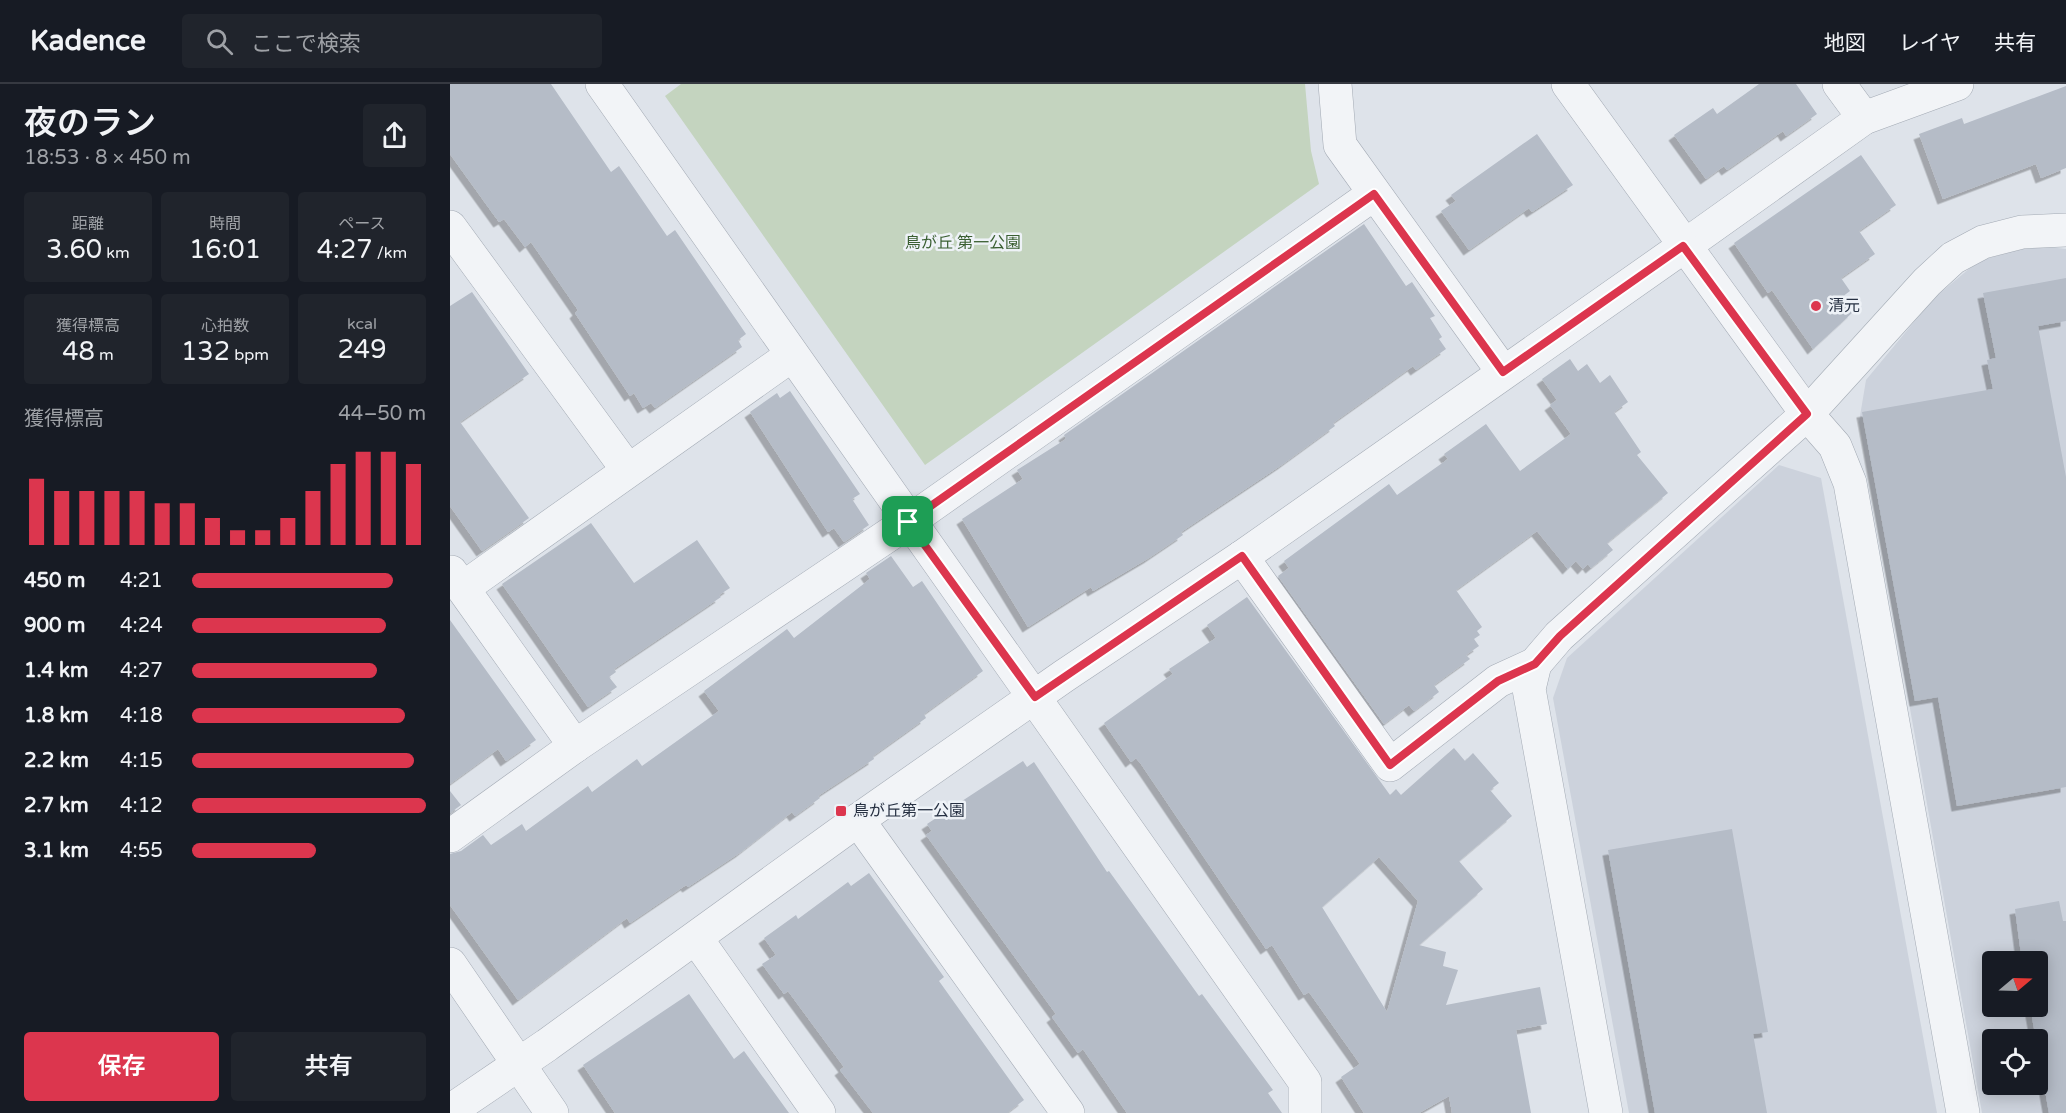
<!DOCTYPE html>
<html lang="ja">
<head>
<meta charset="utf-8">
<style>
	body { margin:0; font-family:"Varela Round","Noto Sans JP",sans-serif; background:#20242c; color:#f1f3f6; height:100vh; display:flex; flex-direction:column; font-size:22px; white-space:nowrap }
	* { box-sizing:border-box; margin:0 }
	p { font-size:20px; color:#9ea1a6 }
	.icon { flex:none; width:33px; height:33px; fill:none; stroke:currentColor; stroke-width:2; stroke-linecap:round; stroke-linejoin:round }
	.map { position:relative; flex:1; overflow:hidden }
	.panel { display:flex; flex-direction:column; background:#171b24; width:450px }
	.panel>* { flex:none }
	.needle { width:39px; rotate:71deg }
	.tools { position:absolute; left:1532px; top:867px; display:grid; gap:12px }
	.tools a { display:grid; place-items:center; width:66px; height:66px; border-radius:6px; background:#171b24; box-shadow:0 3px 15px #0003; font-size:30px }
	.pin { position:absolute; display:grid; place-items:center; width:51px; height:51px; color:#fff; margin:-26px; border-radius:12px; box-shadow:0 3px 9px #0006 }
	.round { display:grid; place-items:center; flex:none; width:63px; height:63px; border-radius:6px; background:#20242c }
	.head { display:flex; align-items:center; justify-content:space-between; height:102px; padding:0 24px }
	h1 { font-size:33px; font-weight:600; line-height:45px }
	.stats { display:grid; grid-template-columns:repeat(3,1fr); gap:9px; height:102px; padding:6px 24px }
	.stats div { display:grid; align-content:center; border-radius:6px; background:#20242c; text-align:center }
	.stats b { font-size:26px; font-weight:600 }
	.stats small { font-size:16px; font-weight:400 }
	.stats p { font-size:16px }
	.chart { height:168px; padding:12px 24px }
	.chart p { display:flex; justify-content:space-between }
	.chart svg { width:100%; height:108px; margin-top:6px; stroke:#dc364e; stroke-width:6 }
	.button { display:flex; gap:12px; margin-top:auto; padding:12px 24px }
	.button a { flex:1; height:69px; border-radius:6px; background:#dc364e; color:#fff; font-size:24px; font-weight:600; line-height:69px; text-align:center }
	.button a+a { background:#20242c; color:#f1f3f6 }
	ul { padding:0 24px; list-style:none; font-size:20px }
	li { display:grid; grid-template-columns:96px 72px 1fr; align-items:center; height:45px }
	li i { height:15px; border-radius:8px; background:#dc364e }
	header { display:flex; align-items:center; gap:36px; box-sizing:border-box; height:84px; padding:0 30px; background:#171b24; border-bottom:2px solid #363941 }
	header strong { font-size:28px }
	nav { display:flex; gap:33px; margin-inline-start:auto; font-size:21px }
	.search { width:420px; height:54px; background:#20242c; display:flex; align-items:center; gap:15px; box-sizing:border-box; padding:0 21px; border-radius:6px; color:#9ea1a6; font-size:22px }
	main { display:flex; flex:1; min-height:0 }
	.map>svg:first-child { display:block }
	.built { fill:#ccd2dc; fill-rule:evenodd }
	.green { fill:#c4d4bf }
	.building { fill:#b5bcc7; fill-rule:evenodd; filter:url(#shadow) }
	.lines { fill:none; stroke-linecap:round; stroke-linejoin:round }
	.minor-casing { stroke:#a3aab4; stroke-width:34 }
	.tertiary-casing { stroke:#a3aab4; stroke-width:34 }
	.minor { stroke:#f2f4f7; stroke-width:33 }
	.tertiary { stroke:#f2f4f7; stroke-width:33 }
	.route-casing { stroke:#fff; stroke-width:12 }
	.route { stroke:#dc364e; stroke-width:8 }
	.poi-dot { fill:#dc364e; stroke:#eef2f7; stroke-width:2 }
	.labels { text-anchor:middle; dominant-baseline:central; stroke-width:5; stroke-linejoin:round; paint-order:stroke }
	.park-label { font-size:16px; fill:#3a5f32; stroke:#eef2f7 }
	.poi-label { font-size:16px; fill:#263042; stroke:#eef2f7; text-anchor:start }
</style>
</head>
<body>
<header>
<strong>Kadence</strong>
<div class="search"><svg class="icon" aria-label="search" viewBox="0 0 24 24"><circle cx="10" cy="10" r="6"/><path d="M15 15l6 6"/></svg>ここで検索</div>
<nav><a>地図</a><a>レイヤ</a><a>共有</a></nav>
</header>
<main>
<section class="panel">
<div class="head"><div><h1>夜のラン</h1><p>18:53 · 8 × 450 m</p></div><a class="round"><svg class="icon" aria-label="share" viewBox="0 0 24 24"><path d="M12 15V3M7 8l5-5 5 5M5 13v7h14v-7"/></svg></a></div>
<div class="stats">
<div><p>距離</p><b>3.60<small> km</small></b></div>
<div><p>時間</p><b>16:01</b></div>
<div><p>ペース</p><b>4:27<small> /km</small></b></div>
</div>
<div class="stats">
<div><p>獲得標高</p><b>48<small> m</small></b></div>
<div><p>心拍数</p><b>132<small> bpm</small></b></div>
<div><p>kcal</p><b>249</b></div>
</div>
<div class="chart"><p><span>獲得標高</span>44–50 m</p>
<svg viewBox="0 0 160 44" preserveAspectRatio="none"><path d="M5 44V17M15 44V22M25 44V22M35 44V22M45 44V22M55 44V27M65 44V27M75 44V33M85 44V38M95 44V38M105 44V33M115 44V22M125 44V11M135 44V6M145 44V6M155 44V11"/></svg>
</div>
<ul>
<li><b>450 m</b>4:21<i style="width:86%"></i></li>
<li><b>900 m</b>4:24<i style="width:83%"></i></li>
<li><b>1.4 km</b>4:27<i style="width:79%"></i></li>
<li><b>1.8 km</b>4:18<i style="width:91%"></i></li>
<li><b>2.2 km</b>4:15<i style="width:95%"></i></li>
<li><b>2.7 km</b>4:12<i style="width:100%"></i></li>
<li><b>3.1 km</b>4:55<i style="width:53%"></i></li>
</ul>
<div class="button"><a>保存</a><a>共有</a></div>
</section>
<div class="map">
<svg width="1616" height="1029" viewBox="0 0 1616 1029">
	<defs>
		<filter id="shadow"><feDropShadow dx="-5.5" dy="5.5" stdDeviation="0" flood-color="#0004"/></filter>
	</defs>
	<rect width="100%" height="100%" fill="#dee3ea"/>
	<g class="built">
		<path d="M1591,162L1616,165V1029H1532L1409,338L1416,296L1483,215L1520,184L1536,175L1570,165ZM1542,878H1587V922H1542ZM1542,956H1587V1000H1542Z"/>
		<polygon points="1329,381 1371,394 1487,1029 1179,1029 1103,614 1117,574"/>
	</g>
	<polygon class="green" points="231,0 855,0 861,67 869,100 475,381 215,12"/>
	<g class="building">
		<polygon points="0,0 101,0 161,88 169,82 217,152 225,146 296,250 288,256 292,263 205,324 201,319 193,324 184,309 180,312 125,229 128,226 81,158 75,163 54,135 49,138 0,70"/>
		<polygon points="1309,0 1346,0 1367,30 1336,52 1333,47 1277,86 1274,82 1256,95 1224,51 1263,24 1267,30"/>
		<polygon points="1616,2 1616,84 1591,94 1586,80 1493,115 1469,50 1512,34 1514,40"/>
		<polygon points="1087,50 1123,101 1082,128 1079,124 1019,166 991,127 1006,117 1001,111"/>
		<polygon points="1411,71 1446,121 1409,147 1425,170 1391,194 1400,207 1392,213 1403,228 1363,265 1322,206 1318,209 1284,159"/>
		<polygon points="914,140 956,202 962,198 985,232 980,234 992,253 989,255 996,265 966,286 963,282 883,339 885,342 833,380 731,448 733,451 699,474 643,507 641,503 578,543 512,435 573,395 567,386 616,355 614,351"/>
		<polygon points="1616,194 1616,237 1588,242 1616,393 1616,703 1507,722 1488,613 1465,617 1412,328 1543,305 1537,276 1546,274 1533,209"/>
		<polygon points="22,208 79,290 10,338 79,434 32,467 0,422 0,222"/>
		<polygon points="1120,275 1128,287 1137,280 1150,299 1160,291 1178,318 1164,328 1191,368 1187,371 1218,409 1157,459 1163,466 1141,484 1138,480 1133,485 1126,477 1118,485 1087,447 1006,506 1032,543 1027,547 1030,551 1024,555 1029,562 1016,571 1020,575 984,601 989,608 964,627 959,621 934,640 828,492 839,484 834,477 939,400 947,411 998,375 994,370 1036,340 1070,387 1121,350 1100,321 1107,316 1092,295"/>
		<polygon points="340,307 410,410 402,415 419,441 394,458 384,444 378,448 300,328 327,309 330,314"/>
		<polygon points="141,439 184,499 247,456 280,504 269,511 271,513 164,585 166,588 159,593 167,603 138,623 52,500"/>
		<polygon points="441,472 463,503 472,497 533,587 474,630 476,634 423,672 424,675 368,712 370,714 345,732 342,728 291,768 238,803 236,801 180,839 177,834 68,916 0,821 0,770 11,767 33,751 41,761 72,740 76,747 138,702 142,708 187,675 192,682 269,627 254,607 337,545 344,554 420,495 416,489"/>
		<path d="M797,513L940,711L946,705L951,711L1004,664L1015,677L1023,669L1049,699L1040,706L1062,732L1009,777L1033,805L969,861L996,868L993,882L1008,886L996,921L1090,903L1097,940L1066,946L1081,1029H1002L999,1012L969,1029H914L891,993L910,980L859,908L854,911L822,861L816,865L691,680L686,674L681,678L654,639L723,590L719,585L766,554L757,541ZM929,773L968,817L937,928L872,823Z"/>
		<polygon points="0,536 86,656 56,677 48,665 0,700"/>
		<polygon points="573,677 577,683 584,678 657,788 659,787 749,912 752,910 823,1006 818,1009 832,1029 677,1029 633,965 628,969 602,933 606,930 476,751 482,747 477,740"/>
		<polygon points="0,707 11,721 0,729"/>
		<polygon points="1282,745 1318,948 1303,950 1317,1029 1205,1029 1158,766"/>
		<polygon points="419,789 494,893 489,897 574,1016 557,1029 423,1029 390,986 394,983 338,907 334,910 312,880 326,871 314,854 346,831 348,835 398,798 401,802"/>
		<polygon points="1609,817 1613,837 1616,837 1616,1029 1599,1029 1580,922 1587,922 1587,878 1572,878 1565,825"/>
		<polygon points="239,910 284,975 294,967 339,1029 165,1029 133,981"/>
	</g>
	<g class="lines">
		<g class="minor-casing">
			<g id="minor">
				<polyline points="152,0 855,998 855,1029"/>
				<polyline points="885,0 890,61 1053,288"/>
				<polyline points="1389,0 1414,34"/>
				<polyline points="0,143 177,385"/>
				<polyline points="1233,163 1414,34 1507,0"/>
				<polyline points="1357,330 1385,362 1400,399 1513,1029"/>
				<polyline points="792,473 940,681 1048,597 1085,580"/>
				<polyline points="1,488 125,662"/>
				<polyline points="13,504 342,271"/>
				<polyline points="408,736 618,1029"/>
				<polyline points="0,752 125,662 458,438 924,110"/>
				<polyline points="246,854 369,1029"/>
				<polyline points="0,880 102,1029"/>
			</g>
		</g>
		<g class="tertiary-casing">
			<g id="tertiary">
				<polyline points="1118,0 1357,330"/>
				<polyline points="0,1027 97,961 408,736 614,592 792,473 1233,163"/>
				<polyline points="1156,1029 1079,605 1085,580 1109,552 1357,330 1477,198 1503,174 1533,158 1572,148 1616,146"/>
			</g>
		</g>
		<use href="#minor" class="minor"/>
		<use href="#tertiary" class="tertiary"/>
	</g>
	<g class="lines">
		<g class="route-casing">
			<polygon id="route" points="924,110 1053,288 1233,162 1357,330 1110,552 1085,580 1048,597 940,681 792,472 585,613 458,438"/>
		</g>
		<use href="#route" class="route"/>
	</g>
	<g class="poi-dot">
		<circle cx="1366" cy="222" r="6"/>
		<rect x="385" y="721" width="12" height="12" rx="3"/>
	</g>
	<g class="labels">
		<g class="park-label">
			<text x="513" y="159">鳥が丘 第一公園</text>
		</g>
		<g class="poi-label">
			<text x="1378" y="222">清元</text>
			<text x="403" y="727">鳥が丘第一公園</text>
		</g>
	</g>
</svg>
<div class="tools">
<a><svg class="needle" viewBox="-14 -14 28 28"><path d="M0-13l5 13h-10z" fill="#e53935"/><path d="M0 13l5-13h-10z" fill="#9ea1a6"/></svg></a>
<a><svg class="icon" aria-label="locate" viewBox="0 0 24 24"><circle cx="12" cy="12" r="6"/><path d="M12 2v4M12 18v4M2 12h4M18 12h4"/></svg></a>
</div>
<div class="pin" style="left:458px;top:438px;background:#1e9e55"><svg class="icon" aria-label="arrive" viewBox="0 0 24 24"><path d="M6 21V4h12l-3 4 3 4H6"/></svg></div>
</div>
</main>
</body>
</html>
